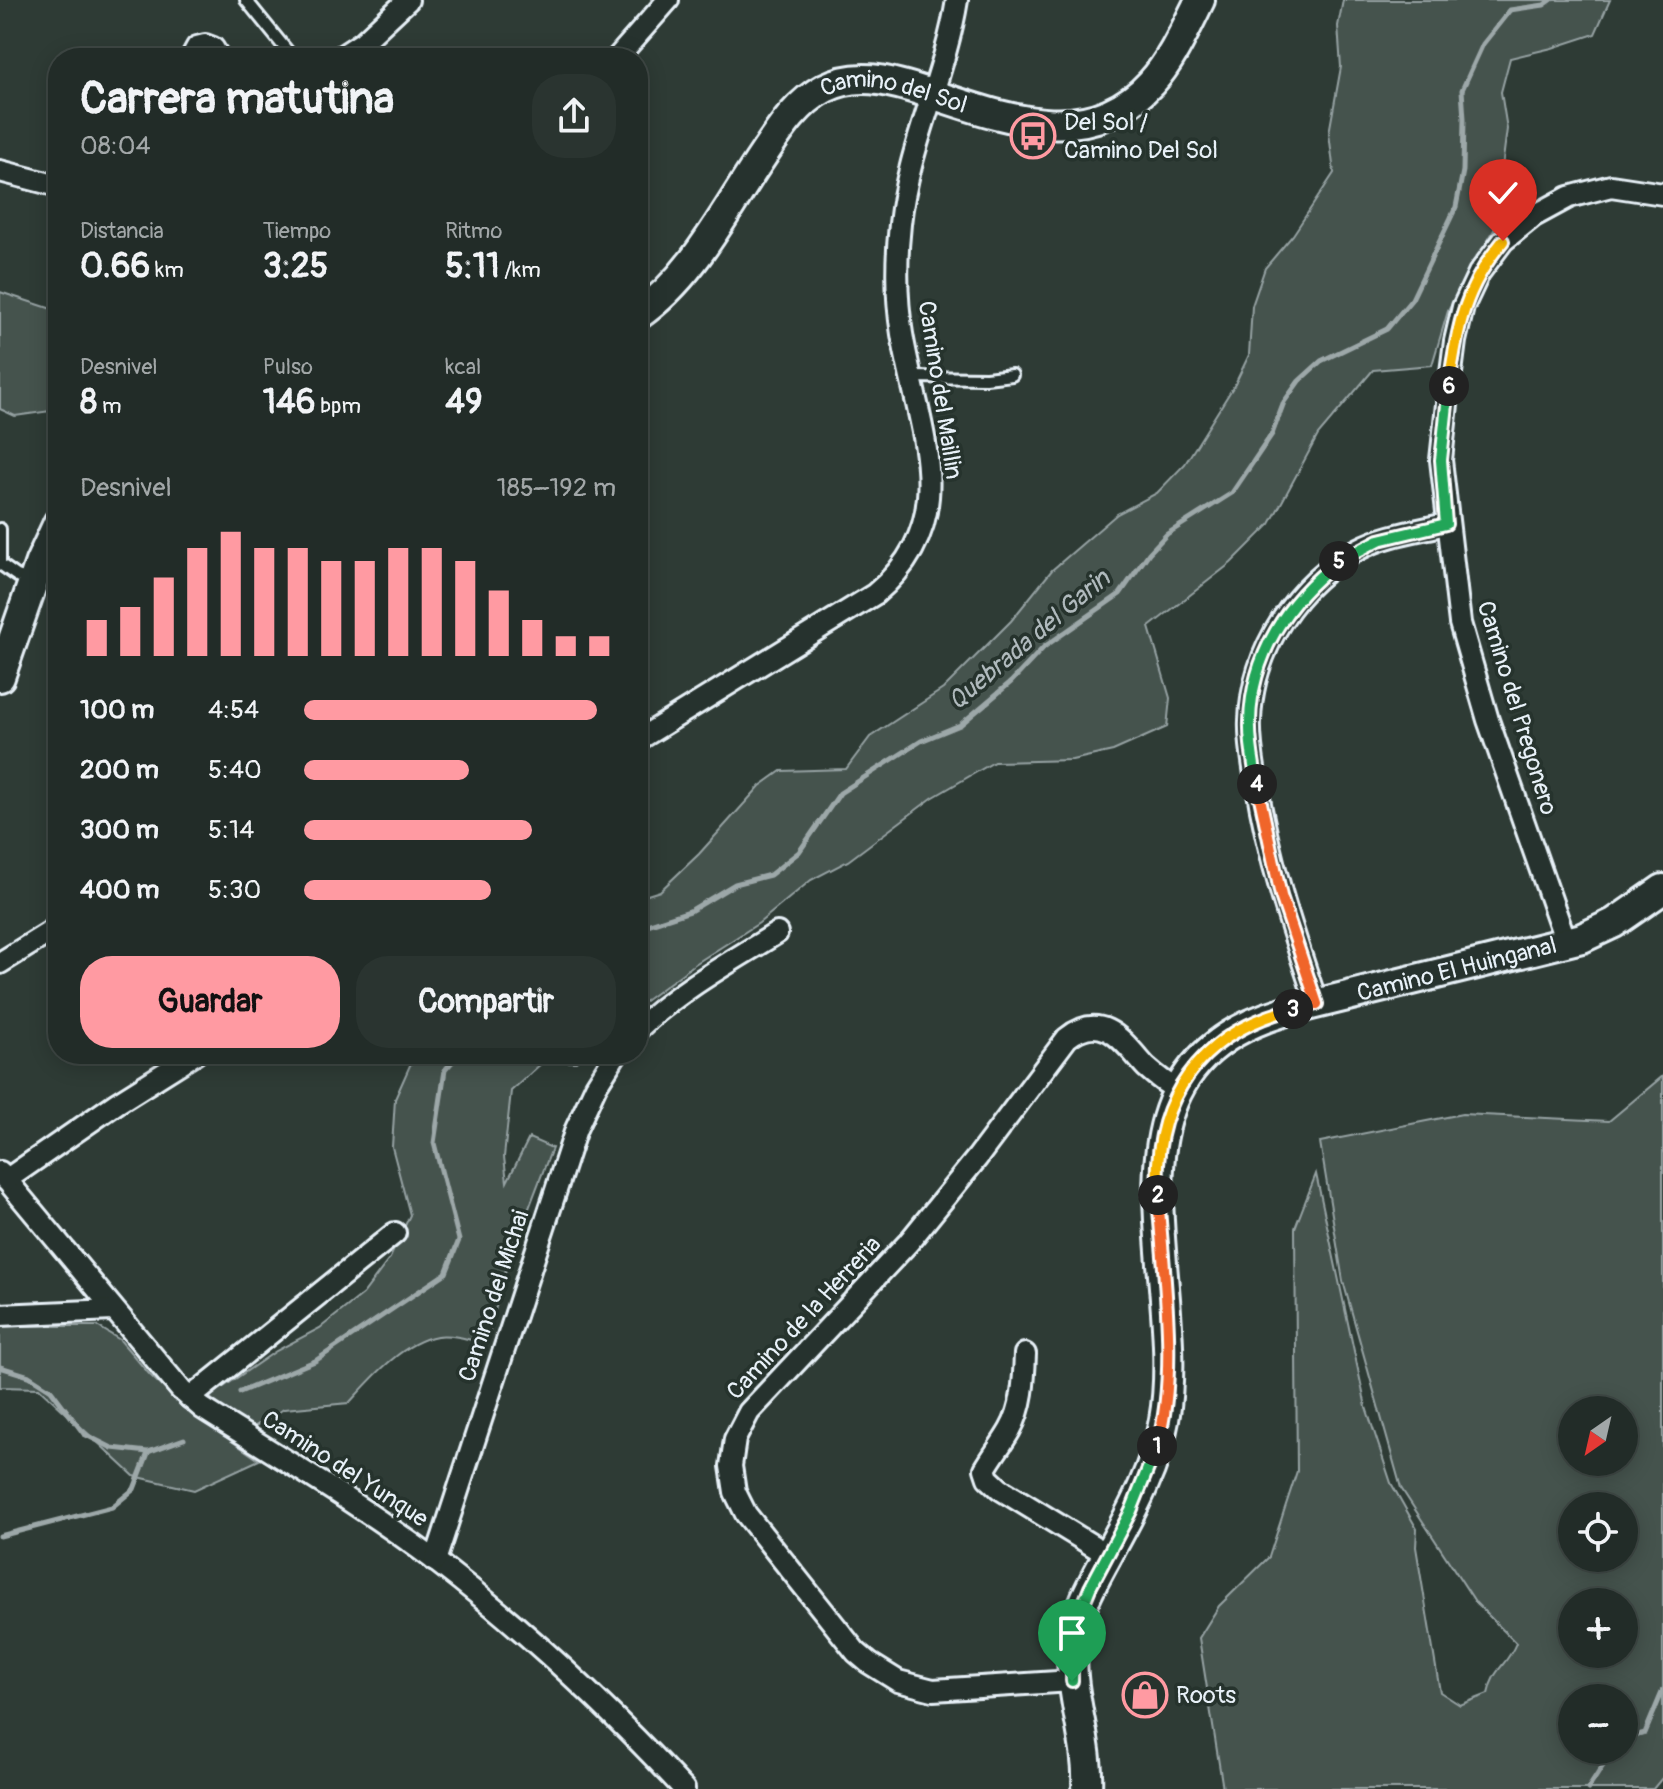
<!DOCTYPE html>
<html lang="es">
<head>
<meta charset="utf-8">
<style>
	body { margin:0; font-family:Pangolin,sans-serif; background:#2a3430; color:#f1f3f6; height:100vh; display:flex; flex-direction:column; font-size:30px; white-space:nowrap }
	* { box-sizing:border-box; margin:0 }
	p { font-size:26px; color:#a2a7a8 }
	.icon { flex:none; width:44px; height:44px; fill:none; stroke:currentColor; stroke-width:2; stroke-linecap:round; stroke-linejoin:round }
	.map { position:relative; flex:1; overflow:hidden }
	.side { position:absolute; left:48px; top:48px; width:600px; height:1016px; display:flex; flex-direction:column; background:#222c28; border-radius:32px; box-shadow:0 4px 20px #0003,0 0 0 2px #3f4845 }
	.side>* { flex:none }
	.needle { width:52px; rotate:214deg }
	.tools { position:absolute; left:1558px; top:1396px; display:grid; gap:16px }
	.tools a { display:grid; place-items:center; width:80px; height:80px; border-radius:50%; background:#222c28; box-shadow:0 4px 20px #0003,0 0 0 2px #3f4845; font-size:40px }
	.pin { position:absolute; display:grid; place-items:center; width:68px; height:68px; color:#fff; margin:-82px -34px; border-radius:50% 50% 50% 0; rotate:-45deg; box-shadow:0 0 8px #0007 }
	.pin .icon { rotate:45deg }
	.km { position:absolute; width:40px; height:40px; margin:-20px; border-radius:50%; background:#222; color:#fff; font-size:22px; line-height:40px; text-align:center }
	.round { display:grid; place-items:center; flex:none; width:84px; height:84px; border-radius:32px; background:#2a3430 }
	.overview { display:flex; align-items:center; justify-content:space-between; height:136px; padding:0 32px }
	h1 { font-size:44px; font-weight:700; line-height:60px }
	.metrics { display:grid; grid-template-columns:repeat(3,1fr); gap:12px; height:136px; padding:8px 32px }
	.metrics div { display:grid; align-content:center }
	.metrics b { font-size:34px; font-weight:700 }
	.metrics small { font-size:22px; font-weight:400 }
	.metrics p { font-size:22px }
	.chart { height:224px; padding:16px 32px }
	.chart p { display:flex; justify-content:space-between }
	.chart svg { width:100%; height:144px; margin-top:8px; stroke:#ff9aa2; stroke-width:6 }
	.button { display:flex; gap:16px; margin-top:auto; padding:16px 32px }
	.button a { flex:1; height:92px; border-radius:32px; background:#ff9aa2; color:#111; font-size:32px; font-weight:700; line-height:92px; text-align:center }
	.button a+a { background:#2a3430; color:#f1f3f6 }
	ul { padding:0 32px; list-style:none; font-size:26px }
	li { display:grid; grid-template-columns:128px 96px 1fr; align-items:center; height:60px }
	li i { height:20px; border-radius:10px; background:#ff9aa2 }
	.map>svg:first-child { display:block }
	.green { fill:#45524e; stroke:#96a2a3; stroke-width:2; fill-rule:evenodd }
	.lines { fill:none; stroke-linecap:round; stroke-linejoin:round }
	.stream { stroke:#9da8a9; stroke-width:5 }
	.lane-casing { stroke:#e8f1f8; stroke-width:16 }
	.street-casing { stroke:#e8f1f8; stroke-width:26 }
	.secondary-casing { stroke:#e8f1f8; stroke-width:34 }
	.lane { stroke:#26332d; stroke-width:10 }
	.street { stroke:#26332d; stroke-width:20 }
	.secondary { stroke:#26332d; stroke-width:28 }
	.split-1-casing { stroke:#fff; stroke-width:16 }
	.split-2-casing { stroke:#fff; stroke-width:16 }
	.split-3-casing { stroke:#fff; stroke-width:16 }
	.split-4-casing { stroke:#fff; stroke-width:16 }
	.split-5-casing { stroke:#fff; stroke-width:16 }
	.split-6-casing { stroke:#fff; stroke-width:16 }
	.split-7-casing { stroke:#fff; stroke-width:16 }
	.split-1 { stroke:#22a559; stroke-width:10 }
	.split-2 { stroke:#f0652b; stroke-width:10 }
	.split-3 { stroke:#f5b400; stroke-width:10 }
	.split-4 { stroke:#f0652b; stroke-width:10 }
	.split-5 { stroke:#22a559; stroke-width:10 }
	.split-6 { stroke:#22a559; stroke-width:10 }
	.split-7 { stroke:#f5b400; stroke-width:10 }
	.labels { text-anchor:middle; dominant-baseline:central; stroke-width:7; stroke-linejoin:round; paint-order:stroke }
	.street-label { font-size:24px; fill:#e8f1f8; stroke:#26332d }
	.poi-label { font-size:24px; fill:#e8f1f8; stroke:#26332d; text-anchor:start }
	.water-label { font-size:26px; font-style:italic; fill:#b0babd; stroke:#26332d }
</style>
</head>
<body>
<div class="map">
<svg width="1663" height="1789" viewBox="0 0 1663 1789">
	<rect width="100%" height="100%" fill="#2e3b35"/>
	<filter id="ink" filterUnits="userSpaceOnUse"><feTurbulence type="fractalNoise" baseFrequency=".0125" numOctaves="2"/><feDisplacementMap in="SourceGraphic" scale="16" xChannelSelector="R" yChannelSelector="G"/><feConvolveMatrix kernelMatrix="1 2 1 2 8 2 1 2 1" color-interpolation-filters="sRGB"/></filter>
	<g filter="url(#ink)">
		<g class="green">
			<polygon points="1343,0 1610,0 1595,34 1552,48 1510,58 1501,92 1507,129 1498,198 1515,204 1499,221 1448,311 1432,365 1373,370 1318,435 1270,524 1231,563 1149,627 1170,698 1167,727 1113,751 1072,760 994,762 932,798 848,861 811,880 759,923 695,964 638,1006 638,898 660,891 699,854 760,786 781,771 846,769 870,737 943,689 1011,621 1052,570 1117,514 1157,493 1185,464 1235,384 1249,355 1252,306 1265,268 1293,235 1334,173 1329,133 1341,67 1338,26"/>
			<polygon points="0,292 58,311 58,410 15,416 0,409"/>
			<path d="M415,1054H584L576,1062H543L511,1091L504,1157L507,1182L529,1138L552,1148L516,1242L508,1238L506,1269L486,1344C471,1340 453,1334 437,1336C402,1342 371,1379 349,1403L284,1409L250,1429L209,1397L276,1351L320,1328L363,1294L390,1258L410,1215L392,1147L395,1099Z"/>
			<path d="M1663,1076V1777L1653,1789H1223L1199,1638L1219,1606L1269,1557L1297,1471L1295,1228L1316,1174L1366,1407L1391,1483L1417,1529L1416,1547L1440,1692L1460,1705L1488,1694C1493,1668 1507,1666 1516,1643L1476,1603L1401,1488L1343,1281L1320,1142L1462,1114L1609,1121ZM1572,1410H1624V1462H1572ZM1624,1506V1558H1572V1506ZM1572,1602H1624V1654H1572ZM1572,1698H1624V1750H1572Z"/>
			<polygon points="0,1326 97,1326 120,1340 150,1375 187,1410 259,1460 194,1490 134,1476 39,1388 0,1387"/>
		</g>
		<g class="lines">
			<g class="stream">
				<polyline points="638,928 690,911 735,884 770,875 799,852 840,793 921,741 960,725 1011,682 1044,647 1120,594 1149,553 1167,534 1232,493 1272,434 1284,402 1299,381 1321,361 1387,329 1412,299 1456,207 1463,171 1464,119 1462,90 1483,44 1510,10 1544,5 1551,0"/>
				<polyline points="0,1367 29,1376 51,1390 84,1434 112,1448 148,1452 184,1439"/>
				<polyline points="240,1392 315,1361 446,1273 459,1240 434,1143 445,1070 459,1054"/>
				<polyline points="0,1536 112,1507 134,1489 148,1453"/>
				<polyline points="1624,1739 1645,1733 1663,1690"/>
				<polyline points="1588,1789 1613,1750"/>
			</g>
			<g class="lane-casing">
				<g id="lane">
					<polyline points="246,0 293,58"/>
					<polyline points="911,377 986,378 1012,375"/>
					<polyline points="0,529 0,564 17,576 30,580"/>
				</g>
			</g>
			<g class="street-casing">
				<g id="street">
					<polyline points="191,58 197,47 205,45 213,48 219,58"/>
					<polyline points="339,58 362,43 408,0"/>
					<polyline points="617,58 668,0"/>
					<polyline points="0,171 58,186"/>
					<path d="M638,740L875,594C965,518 918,430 902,334C896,298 896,261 900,224C908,147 945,76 957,0"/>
					<polyline points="1566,942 1488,720 1460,623 1441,460 1447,404 1455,341 1463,307 1479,273 1503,241 1534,216 1569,197 1611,186 1663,194"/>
					<polyline points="0,963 58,927"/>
					<path d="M1317,1004C1292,930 1268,858 1256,781C1253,761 1249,741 1250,721C1252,649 1296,583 1359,549C1385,535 1417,531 1446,524"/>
					<path d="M638,1029C679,990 729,963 777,933"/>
					<path d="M0,1172L181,1390L202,1408C281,1458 363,1506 437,1562C526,1630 608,1707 684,1789"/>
					<polyline points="6,1180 117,1103 195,1054"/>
					<polyline points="0,1315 113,1310"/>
					<path d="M1025,1354C1024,1380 1023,1407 1010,1430C1002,1444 993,1455 985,1469L988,1478L1000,1489L1108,1555"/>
					<polyline points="190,1398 395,1233"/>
					<polyline points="435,1561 576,1129 596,1086 616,1054"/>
					<path d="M1072,1681L933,1690L898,1681L869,1663L856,1652L746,1514L735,1492L731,1466L735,1439L749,1412L908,1243L977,1158L1067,1038C1103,1009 1124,1043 1146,1067C1156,1076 1166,1084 1178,1090"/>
				</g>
			</g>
			<g class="secondary-casing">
				<g id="secondary">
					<path id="s1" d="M638,315C691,278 722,217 757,164C776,136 794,104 825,88C856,72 887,80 919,90C995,114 1085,155 1151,83C1172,60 1186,28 1200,0"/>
					<polyline points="0,677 40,562 58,523"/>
					<path id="s2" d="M1087,1789C1090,1736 1064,1686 1075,1632C1080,1602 1097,1576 1111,1549C1133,1509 1156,1466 1164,1420C1190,1276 1083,1072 1283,1012L1582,938L1614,923L1663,889"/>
				</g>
			</g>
			<use href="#lane" class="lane"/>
			<use href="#street" class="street"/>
			<use href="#secondary" class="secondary"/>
		</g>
	</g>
	<g class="lines" filter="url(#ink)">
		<g class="split-1-casing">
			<polyline id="split-1" points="1072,1681 1072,1648 1078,1617 1090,1588 1131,1511 1157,1446"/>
		</g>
		<g class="split-2-casing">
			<path id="split-2" d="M1157,1446C1179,1373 1163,1272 1158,1195"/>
		</g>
		<g class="split-3-casing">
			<path id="split-3" d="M1158,1195C1152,1100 1200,1032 1293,1009"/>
		</g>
		<g class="split-4-casing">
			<polyline id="split-4" points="1257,784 1281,896 1317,1004 1293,1009"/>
		</g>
		<g class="split-5-casing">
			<path id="split-5" d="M1257,784C1254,763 1249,743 1250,722C1251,656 1287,600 1339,561"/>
		</g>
		<g class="split-6-casing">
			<polyline id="split-6" points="1339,561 1379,540 1446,524 1441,460 1449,386"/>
		</g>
		<g class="split-7-casing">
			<path id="split-7" d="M1449,386C1457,328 1464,288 1503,241"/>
		</g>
		<use href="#split-1" class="split-1"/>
		<use href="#split-2" class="split-2"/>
		<use href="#split-3" class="split-3"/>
		<use href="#split-4" class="split-4"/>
		<use href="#split-5" class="split-5"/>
		<use href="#split-6" class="split-6"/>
		<use href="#split-7" class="split-7"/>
	</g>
	<defs>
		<g id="bus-ring" transform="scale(2.3)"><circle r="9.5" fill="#26332d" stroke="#ff9aa2" stroke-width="1.5"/><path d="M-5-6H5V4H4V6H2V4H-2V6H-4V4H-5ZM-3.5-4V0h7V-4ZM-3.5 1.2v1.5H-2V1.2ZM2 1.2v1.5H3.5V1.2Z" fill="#ff9aa2"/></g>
		<g id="shop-ring" transform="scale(2.3)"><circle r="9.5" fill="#26332d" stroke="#ff9aa2" stroke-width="1.5"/><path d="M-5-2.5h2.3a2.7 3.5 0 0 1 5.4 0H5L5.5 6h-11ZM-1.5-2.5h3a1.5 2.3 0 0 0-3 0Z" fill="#ff9aa2"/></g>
	</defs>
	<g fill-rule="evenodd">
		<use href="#bus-ring" x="1033" y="136"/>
		<use href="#shop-ring" x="1145" y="1695"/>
	</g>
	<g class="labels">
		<g class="street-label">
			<text stroke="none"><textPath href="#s1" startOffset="368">Camino del Sol</textPath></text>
			<text transform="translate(940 390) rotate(81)">Camino del Maillin</text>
			<text transform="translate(1517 708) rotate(73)">Camino del Pregonero</text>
			<text stroke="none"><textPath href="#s2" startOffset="1036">Camino El Huinganal</textPath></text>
			<text transform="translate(494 1296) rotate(-72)">Camino del Michai</text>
			<text transform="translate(804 1318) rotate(-47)">Camino de la Herreria</text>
			<text transform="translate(345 1469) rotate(33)">Camino del Yunque</text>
		</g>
		<g class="poi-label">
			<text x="1064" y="122">Del Sol /<tspan x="1064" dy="28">Camino Del Sol</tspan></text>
			<text x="1176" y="1695">Roots</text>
		</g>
		<g class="water-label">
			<text transform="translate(1029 640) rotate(-40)">Quebrada del Garin</text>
		</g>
	</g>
</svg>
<div class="tools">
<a><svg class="needle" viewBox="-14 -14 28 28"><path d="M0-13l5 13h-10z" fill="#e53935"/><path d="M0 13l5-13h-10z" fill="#a2a7a8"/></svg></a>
<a><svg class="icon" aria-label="locate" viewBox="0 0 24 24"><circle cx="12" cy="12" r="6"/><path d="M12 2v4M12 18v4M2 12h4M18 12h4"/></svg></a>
<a>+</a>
<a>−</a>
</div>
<div class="pin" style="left:1072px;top:1681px;background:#1e9e55"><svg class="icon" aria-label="arrive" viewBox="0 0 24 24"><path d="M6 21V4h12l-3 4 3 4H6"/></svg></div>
<div class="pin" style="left:1503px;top:241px;background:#d93025"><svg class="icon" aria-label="check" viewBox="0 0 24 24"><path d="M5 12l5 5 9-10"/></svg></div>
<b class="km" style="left:1157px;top:1446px">1</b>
<b class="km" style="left:1158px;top:1195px">2</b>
<b class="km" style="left:1293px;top:1009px">3</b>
<b class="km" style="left:1257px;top:784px">4</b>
<b class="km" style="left:1339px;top:561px">5</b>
<b class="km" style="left:1449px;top:386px">6</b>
<section class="side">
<div class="overview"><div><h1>Carrera matutina</h1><p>08:04</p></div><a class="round"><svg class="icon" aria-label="share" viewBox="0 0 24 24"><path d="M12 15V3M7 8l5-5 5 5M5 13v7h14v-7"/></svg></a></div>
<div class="metrics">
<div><p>Distancia</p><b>0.66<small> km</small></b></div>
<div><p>Tiempo</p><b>3:25</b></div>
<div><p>Ritmo</p><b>5:11<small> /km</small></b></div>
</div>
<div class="metrics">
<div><p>Desnivel</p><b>8<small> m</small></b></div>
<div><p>Pulso</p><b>146<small> bpm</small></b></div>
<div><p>kcal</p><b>49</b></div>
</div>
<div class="chart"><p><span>Desnivel</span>185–192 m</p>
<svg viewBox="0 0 160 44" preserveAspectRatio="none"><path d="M5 44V33M15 44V29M25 44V20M35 44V11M45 44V6M55 44V11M65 44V11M75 44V15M85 44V15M95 44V11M105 44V11M115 44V15M125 44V24M135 44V33M145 44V38M155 44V38"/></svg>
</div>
<ul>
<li><b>100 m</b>4:54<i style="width:94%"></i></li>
<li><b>200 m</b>5:40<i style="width:53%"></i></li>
<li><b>300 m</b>5:14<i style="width:73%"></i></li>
<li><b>400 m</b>5:30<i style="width:60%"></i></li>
</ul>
<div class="button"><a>Guardar</a><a>Compartir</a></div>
</section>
</div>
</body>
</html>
